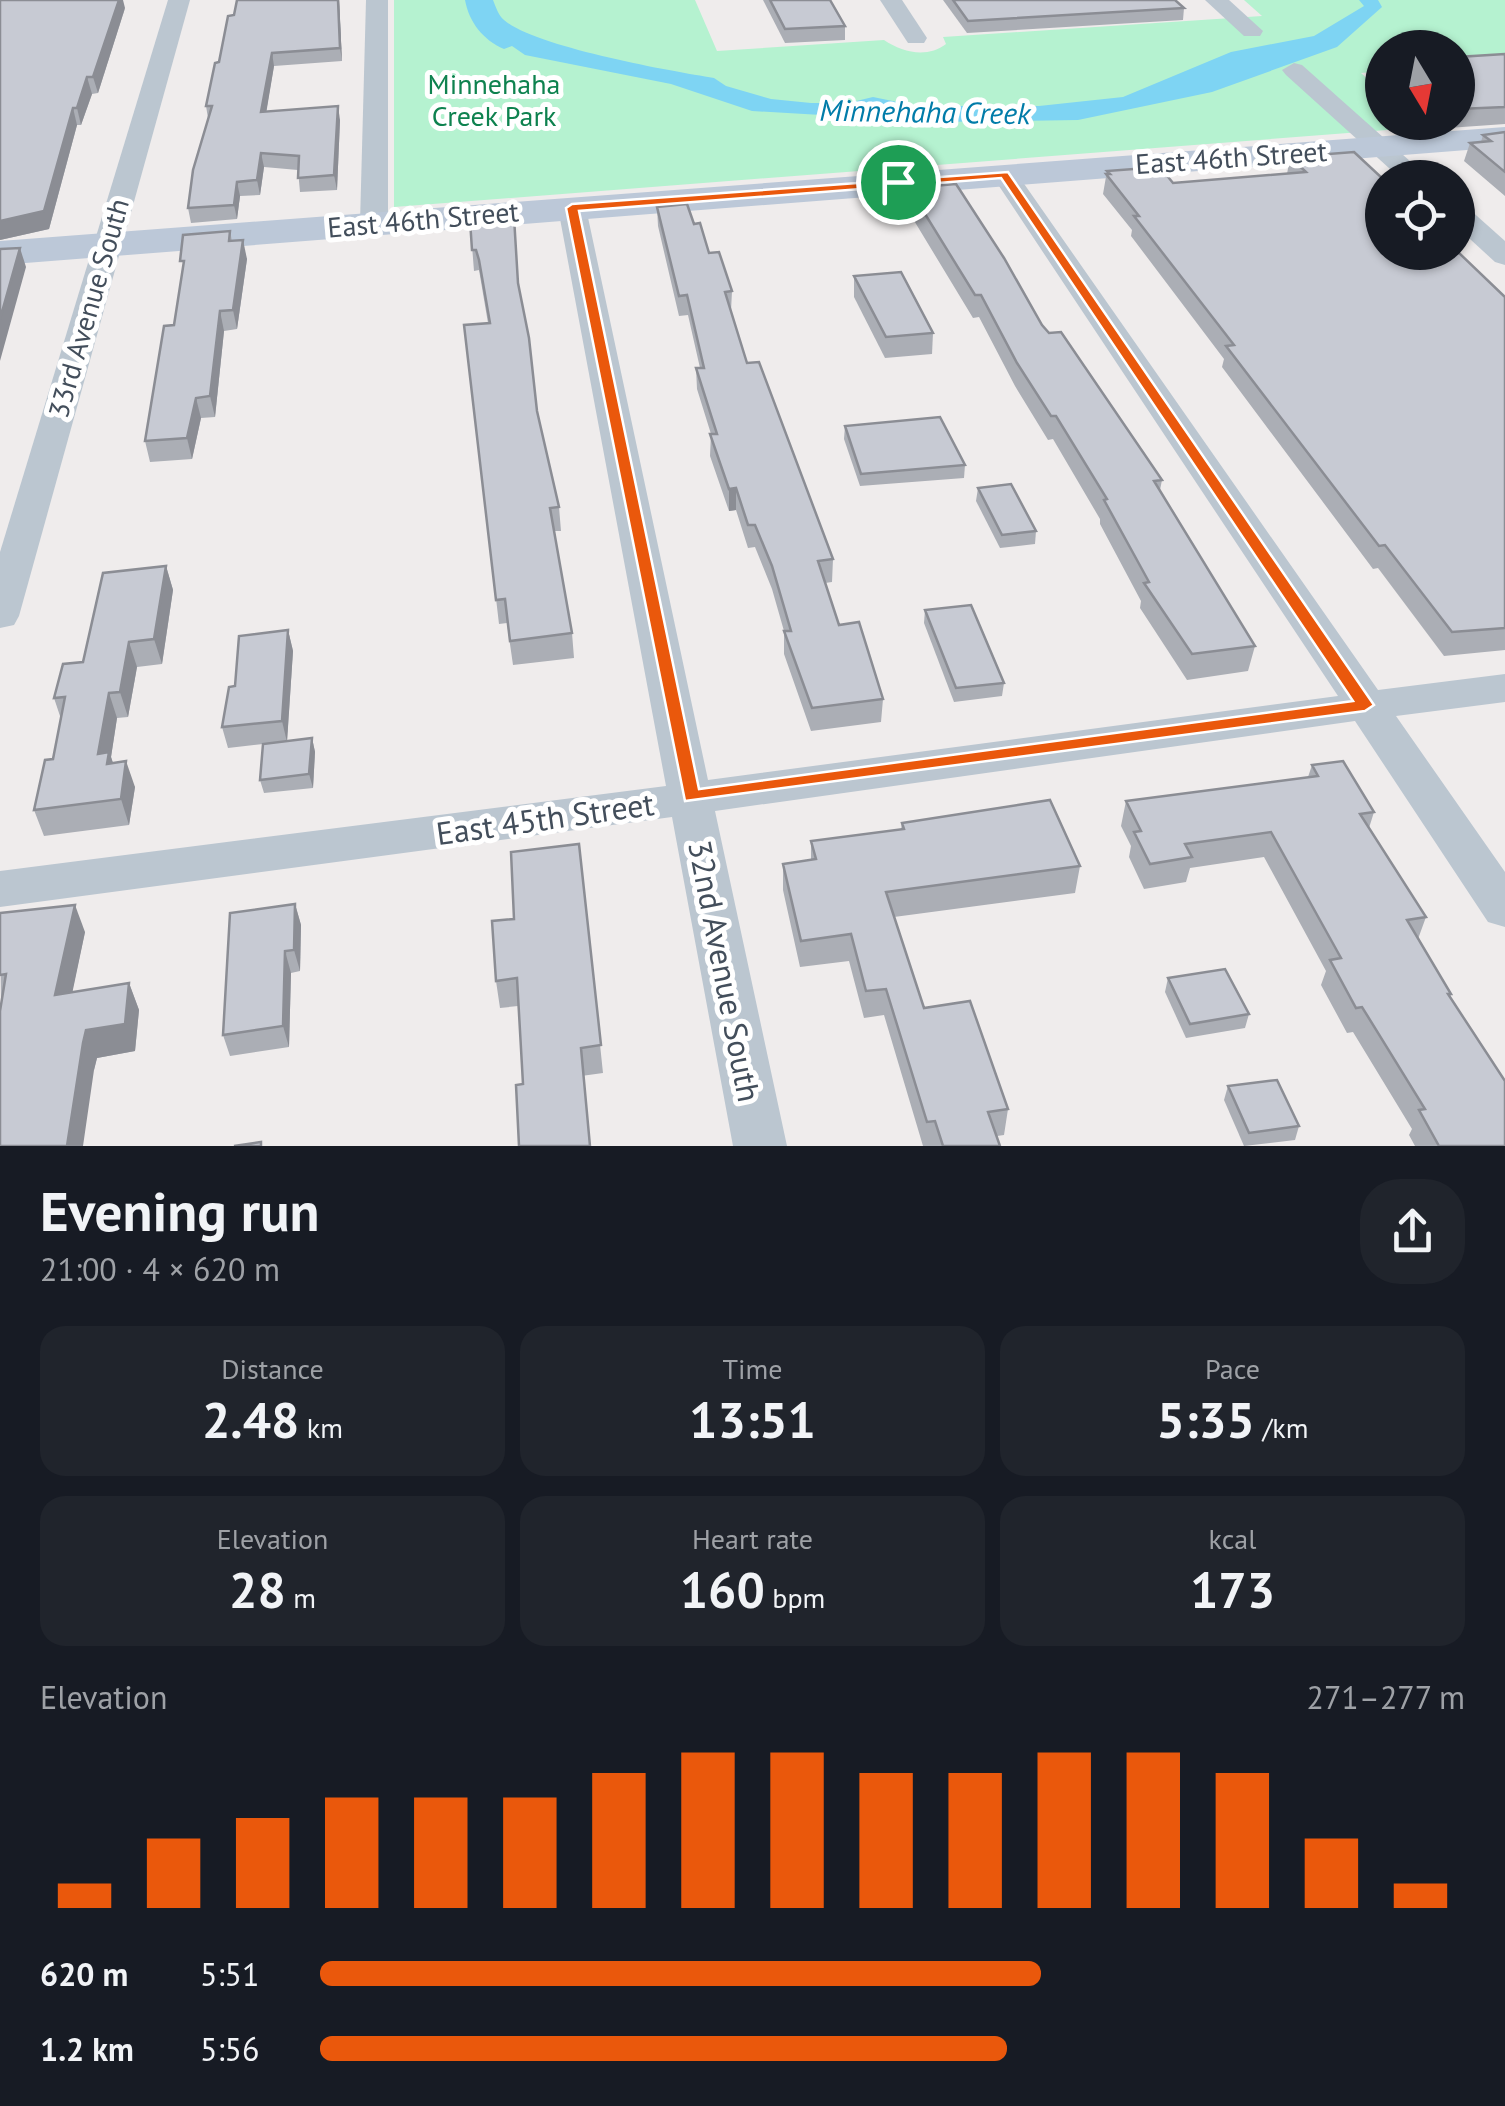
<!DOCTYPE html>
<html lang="en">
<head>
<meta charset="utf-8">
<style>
	body { margin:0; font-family:"PT Sans",sans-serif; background:#20242c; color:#f1f3f6; height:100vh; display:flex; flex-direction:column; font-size:38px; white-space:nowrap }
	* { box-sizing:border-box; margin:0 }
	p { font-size:32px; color:#9ea1a6 }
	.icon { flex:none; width:55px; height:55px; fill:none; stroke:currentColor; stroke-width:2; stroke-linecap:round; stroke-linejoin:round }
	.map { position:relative; height:1146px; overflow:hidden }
	.panel { display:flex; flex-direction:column; background:#171b24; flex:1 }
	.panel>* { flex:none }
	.needle { width:65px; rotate:170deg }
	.tools { position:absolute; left:1365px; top:30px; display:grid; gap:20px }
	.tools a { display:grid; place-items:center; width:110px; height:110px; border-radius:50%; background:#171b24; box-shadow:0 2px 8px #0004; font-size:50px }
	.pin { position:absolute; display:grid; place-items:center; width:85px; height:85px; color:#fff; margin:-42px; border:5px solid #fff; border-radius:50%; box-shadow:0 2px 10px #0007 }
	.round { display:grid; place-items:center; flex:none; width:105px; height:105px; border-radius:40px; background:#20242c }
	.head { display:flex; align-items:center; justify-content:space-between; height:170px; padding:0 40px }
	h1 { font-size:55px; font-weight:700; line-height:75px }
	.metrics { display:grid; grid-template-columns:repeat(3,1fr); gap:15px; height:170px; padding:10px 40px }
	.metrics div { display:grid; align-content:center; border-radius:25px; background:#20242c; text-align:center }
	.metrics b { font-size:50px; font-weight:700 }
	.metrics small { font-size:28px; font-weight:400 }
	.metrics p { font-size:28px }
	.chart { height:280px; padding:20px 40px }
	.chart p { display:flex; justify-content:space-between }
	.chart svg { width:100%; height:180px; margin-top:10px; stroke:#ea580c; stroke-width:6 }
	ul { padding:0 40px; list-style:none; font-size:32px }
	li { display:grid; grid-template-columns:160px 120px 1fr; align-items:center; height:75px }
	li i { height:25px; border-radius:12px; background:#ea580c }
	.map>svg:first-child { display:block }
	.green { fill:#b5f2d0 }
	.water { fill:#7ed4f3 }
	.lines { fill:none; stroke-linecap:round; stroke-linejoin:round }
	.street { fill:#bbc6d0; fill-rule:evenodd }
	.secondary { fill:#bcc8d8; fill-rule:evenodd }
	.wall { fill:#abaeb5 }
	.shaded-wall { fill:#8b8d94 }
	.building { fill:#c7cad3; stroke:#8b8d94; stroke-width:2.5 }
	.route { fill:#ea580c; stroke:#fff; stroke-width:2.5; fill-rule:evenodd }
	.labels { text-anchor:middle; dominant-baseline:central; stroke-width:10; stroke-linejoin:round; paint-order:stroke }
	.far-park-label { font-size:28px; fill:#0e824f; stroke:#fff }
	.far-street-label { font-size:28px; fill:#434e5b; stroke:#fff }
	.far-water-label { font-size:30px; font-style:italic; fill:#017ca9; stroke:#fff }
	.street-label { font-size:32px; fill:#434e5b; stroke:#fff }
</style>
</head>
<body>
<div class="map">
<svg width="1505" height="1146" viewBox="0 0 1505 1146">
	<rect width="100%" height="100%" fill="#efecec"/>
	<path class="green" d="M394,0H695L717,51L884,40C903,53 928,58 946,44L943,37L1262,16L1244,0H1505V62L1458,66V48H1382V71L1361,73L1382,92V122L1420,123L1426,127L394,207Z"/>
	<path class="water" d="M465,0H493C496,7 498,15 504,20C535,47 670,71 714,78L726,86L771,99L811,103H848L873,97L917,106H1039L1123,97L1231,52L1314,36L1364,6L1359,0H1378L1382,7L1337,47L1212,92L1078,120L940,122L752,111L671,84L525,55L512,46L504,49C483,40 469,22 465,0Z"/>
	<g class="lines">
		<g class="street">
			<polygon points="168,0 190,0 19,616 14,625 0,628 0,552"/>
			<polygon points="366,0 388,0 388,223 374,231 360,223"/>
			<polygon points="880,0 902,0 927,38 924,43 908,43"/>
			<polygon points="1205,0 1229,0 1263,31 1260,36 1244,36"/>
			<polygon points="1294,63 1302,65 1429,178 1400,178 1286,75 1282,70"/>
			<polygon points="1004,166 1013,168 1378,690 1505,674 1505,702 1396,716 1505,872 1505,927 1488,922 1355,721 715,811 787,1146 733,1146 672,817 0,907 0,871 666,786 558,208 572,200 586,208 708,780 1338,696 991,174"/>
			<polygon points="1458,206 1468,208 1505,241 1505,265 1495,262 1458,228"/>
		</g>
		<polygon class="secondary" points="1505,127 1505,147 0,265 0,241"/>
	</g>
	<g class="wall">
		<polygon points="237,0 339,0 342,61 274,66 266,112 340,120 337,190 300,192 298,170 264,167 260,195 240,196 237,219 191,223 188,208 208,118 206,106 234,15"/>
		<polygon points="763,0 770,0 845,26 845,40 785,43"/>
		<polygon points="943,0 1175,0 1184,8 1183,20 967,33"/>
		<polygon points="125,8 98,93 92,94 81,125 77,125 49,229 0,240"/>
		<polygon points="1505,54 1505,124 1448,128 1442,122 1458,122 1458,57"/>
		<polygon points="1505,132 1505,196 1464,161 1470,143 1481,142 1483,135"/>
		<polygon points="1290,157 1382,252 1505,297 1505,650 1444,656 1378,568 1373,569 1222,367 1224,359 1131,236 1132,230 1103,194 1107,171 1173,183 1287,174"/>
		<polygon points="909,188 1042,325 1162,480 1160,490 1255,646 1248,671 1187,680 1140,608 1141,601 1100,524 1100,519 1053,439 1048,440 1015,386 979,317 973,318 907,209"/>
		<polygon points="657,207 694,224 709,253 732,291 731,311 747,363 833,559 832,582 825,583 839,625 883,699 881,722 811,731 784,654 784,631 772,589 755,547 748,548 736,510 729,511 710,456 711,434 697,389 696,368 700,368 688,315 679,316 658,226"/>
		<polygon points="470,220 519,287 537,411 559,507 561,531 554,531 572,633 574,658 513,665 507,623 499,624 464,325 488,323 479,270 474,271"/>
		<polygon points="230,231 232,241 247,259 237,329 224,331 215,417 201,418 192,459 150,462 145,441"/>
		<polygon points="854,276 933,333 932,354 885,358 854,297"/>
		<polygon points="845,426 965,465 964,478 860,486 844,439"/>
		<polygon points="978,488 1036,531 1035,544 1000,548 976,501"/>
		<polygon points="166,566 173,590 162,664 137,667 128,717 117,718 111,757 113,763 135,787 129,825 44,836 34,810 53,759 61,719 54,698 83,662"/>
		<polygon points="925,610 1004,683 1002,696 954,702 924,623"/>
		<polygon points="288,630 293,651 287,741 312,738 315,752 313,788 264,793 260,780 263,744 228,748 222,727 235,686"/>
		<polygon points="1312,765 1374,812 1369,828 1426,917 1418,939 1451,994 1450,997 1505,1146 1415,1146 1409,1135 1412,1129 1353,1032 1347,1033 1321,985 1326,971 1264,857 1190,868 1186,882 1144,889 1129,857 1131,846 1121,826 1126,801 1308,777"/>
		<polygon points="902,823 1080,866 1075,893 894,917 924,1008 1008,1109 1004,1135 997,1136 1000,1146 923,1146 884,1015 864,1018 849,961 800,967 783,890 783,864 811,860 811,841 901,830"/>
		<polygon points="579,844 603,1073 523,1084 518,1006 500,1008 496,981 514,919"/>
		<polygon points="295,904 301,925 300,971 291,973 289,1047 230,1056 223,1035"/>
		<polygon points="0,913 85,932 72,992 129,983 139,1010 135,1051 97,1058 94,1070 1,1004"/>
		<polygon points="1168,978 1249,1014 1245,1028 1186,1038 1165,992"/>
		<polygon points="1228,1086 1299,1126 1295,1140 1244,1146 1224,1100"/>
	</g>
	<g class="shaded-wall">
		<polygon points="117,0 123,0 125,8 98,93 93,77"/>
		<polygon points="338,0 339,0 342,61 340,48"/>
		<polygon points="272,53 274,66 264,126 261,112"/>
		<polygon points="87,77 92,94 81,125 77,108"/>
		<polygon points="338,106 340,120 337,190 334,175"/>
		<polygon points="73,108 77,125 49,229 0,240 0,221"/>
		<polygon points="261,153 264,167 260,195 257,180"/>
		<polygon points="237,182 240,196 237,219 234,205"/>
		<polygon points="243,240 247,259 237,329 233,310"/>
		<polygon points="20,248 26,267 0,361 0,319"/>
		<polygon points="220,311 224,331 215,417 210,396"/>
		<polygon points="196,398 201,418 192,459 187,438"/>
		<polygon points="736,488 736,510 729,511 729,489"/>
		<polygon points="166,566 173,590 162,664 154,639"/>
		<polygon points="288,630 293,651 287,742 282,721"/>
		<polygon points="129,642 137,667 128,717 120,692"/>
		<polygon points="109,693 117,718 111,757 118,778 98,754"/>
		<polygon points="312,738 315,752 313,788 309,774"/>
		<polygon points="126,761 135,787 129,825 121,799"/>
		<polygon points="295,904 301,925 300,971 294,950"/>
		<polygon points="75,905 85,932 66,1023 55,995"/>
		<polygon points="285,951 291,973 289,1047 283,1026"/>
		<polygon points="129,983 139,1010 135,1051 97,1058 94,1070 83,1146 67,1146 83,1043 86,1030"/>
	</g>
	<g class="building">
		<polygon points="0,0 119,0 93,77 87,77 77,108 73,108 44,211 0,221"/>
		<polygon points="237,0 338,0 340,48 272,53 261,112 338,106 334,175 298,178 299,156 261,153 257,180 237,182 234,205 188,208 193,170 212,106 206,106 215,63 219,62 228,16 234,15"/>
		<polygon points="770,0 830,0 845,26 785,29"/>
		<polygon points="953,0 1175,0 1184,8 968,21"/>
		<polygon points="1505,54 1505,107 1458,109 1458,57"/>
		<polygon points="1505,132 1505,172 1470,143 1491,141 1483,135"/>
		<polygon points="1354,152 1382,178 1382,252 1458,252 1505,297 1505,628 1452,632 1385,545 1379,546 1226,346 1234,345 1134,216 1139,216 1106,174 1110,174 1107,171 1160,167 1173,183 1306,172 1290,157"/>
		<polygon points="956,184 1004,258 1042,325 1049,333 1061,332 1162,480 1154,481 1255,646 1192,654 1144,583 1149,582 1104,500 1107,499 1056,416 1051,416 1017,363 981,295 975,295 909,188"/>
		<polygon points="687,204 694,224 700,223 709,253 719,252 732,291 725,292 747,363 759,362 833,559 818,561 839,625 859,622 883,699 812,708 784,631 791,631 772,566 755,525 748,525 736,488 729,489 710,434 717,434 696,368 704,368 687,295 679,296 657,207"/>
		<polygon points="514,217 518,283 529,338 537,411 559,507 550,508 572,633 510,641 505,599 496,600 464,325 490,323 479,260 476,250 472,250 470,220"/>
		<polygon points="230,231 229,241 243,240 233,310 220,311 210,396 196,398 187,438 145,441 164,326 174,325 184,261 180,261 183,235"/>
		<polygon points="20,248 0,319 0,249"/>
		<polygon points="901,272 933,333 886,337 854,276"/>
		<polygon points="940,417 965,465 861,474 845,426"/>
		<polygon points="1011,484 1036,531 1002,535 978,488"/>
		<polygon points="166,566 154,639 129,642 120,692 109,693 98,754 109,752 107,764 126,761 121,799 34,810 45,760 53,759 65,697 54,698 63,664 83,662 103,573"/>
		<polygon points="971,605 1004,683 956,688 925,610"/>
		<polygon points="288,630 282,721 222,727 229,687 235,686 239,636"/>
		<polygon points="312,738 309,774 260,780 263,744"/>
		<polygon points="1343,761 1374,812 1360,814 1426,917 1407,920 1451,994 1448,994 1505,1081 1505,1146 1439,1146 1419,1110 1425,1109 1362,1007 1356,1008 1330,960 1341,958 1271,832 1185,844 1192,857 1150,864 1134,832 1141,831 1126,801 1318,776 1312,765"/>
		<polygon points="1050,800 1080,866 886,892 924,1008 970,1001 1008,1109 988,1112 1000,1146 943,1146 935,1121 927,1122 886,989 866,991 851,934 801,941 783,864 816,859 811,841 904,829 902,823"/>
		<polygon points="579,844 601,1045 581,1048 590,1146 519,1146 516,1085 523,1084 517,978 496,981 492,921 514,919 511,852"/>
		<polygon points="295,904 294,950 285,951 283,1026 223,1035 230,913"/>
		<polygon points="75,905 55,995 129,983 125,1024 86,1030 83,1043 67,1146 0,1146 0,1011 6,974 0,975 0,913"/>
		<polygon points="1225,969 1249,1014 1190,1024 1168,978"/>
		<polygon points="1277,1080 1299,1126 1249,1133 1228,1086"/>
		<polygon points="261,1142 261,1146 234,1146"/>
	</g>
	<path class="route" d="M1008,172L1374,705L1365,711L685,801L566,208L572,204ZM1001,178L1353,701L699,789L579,211Z"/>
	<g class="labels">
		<g class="far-park-label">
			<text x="494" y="83">Minnehaha<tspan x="494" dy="32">Creek Park</tspan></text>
		</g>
		<g class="far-street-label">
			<text transform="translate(1231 157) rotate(-4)">East 46th Street</text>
			<text transform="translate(423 219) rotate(-5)">East 46th Street</text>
			<text transform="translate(88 308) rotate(-74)">33rd Avenue South</text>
		</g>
		<g class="far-water-label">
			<text transform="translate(925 111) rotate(1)">Minnehaha Creek</text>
		</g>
		<g class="street-label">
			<text transform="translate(545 818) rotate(-8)">East 45th Street</text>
			<text transform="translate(725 971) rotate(79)">32nd Avenue South</text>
		</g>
	</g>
</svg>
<div class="tools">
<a><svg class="needle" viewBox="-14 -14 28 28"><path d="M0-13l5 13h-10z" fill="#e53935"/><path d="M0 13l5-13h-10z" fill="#9ea1a6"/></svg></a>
<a><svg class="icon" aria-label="locate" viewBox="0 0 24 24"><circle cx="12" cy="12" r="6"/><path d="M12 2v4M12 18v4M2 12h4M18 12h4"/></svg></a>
</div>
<div class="pin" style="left:898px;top:182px;background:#1e9e55"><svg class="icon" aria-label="arrive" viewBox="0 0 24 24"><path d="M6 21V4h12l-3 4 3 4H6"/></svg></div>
</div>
<section class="panel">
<div class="head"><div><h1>Evening run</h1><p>21:00 · 4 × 620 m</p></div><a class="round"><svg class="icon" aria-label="share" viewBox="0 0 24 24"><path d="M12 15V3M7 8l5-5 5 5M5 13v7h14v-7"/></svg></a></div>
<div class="metrics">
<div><p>Distance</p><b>2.48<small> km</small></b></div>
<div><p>Time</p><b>13:51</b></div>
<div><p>Pace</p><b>5:35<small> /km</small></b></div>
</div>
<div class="metrics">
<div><p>Elevation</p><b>28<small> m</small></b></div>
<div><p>Heart rate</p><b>160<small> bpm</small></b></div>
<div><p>kcal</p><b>173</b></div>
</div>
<div class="chart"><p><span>Elevation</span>271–277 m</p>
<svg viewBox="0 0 160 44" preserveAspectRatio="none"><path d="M5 44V38M15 44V27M25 44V22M35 44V17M45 44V17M55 44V17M65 44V11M75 44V6M85 44V6M95 44V11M105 44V11M115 44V6M125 44V6M135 44V11M145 44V27M155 44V38"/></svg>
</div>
<ul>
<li><b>620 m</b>5:51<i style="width:63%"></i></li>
<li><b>1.2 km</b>5:56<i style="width:60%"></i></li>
</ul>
</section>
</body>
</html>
